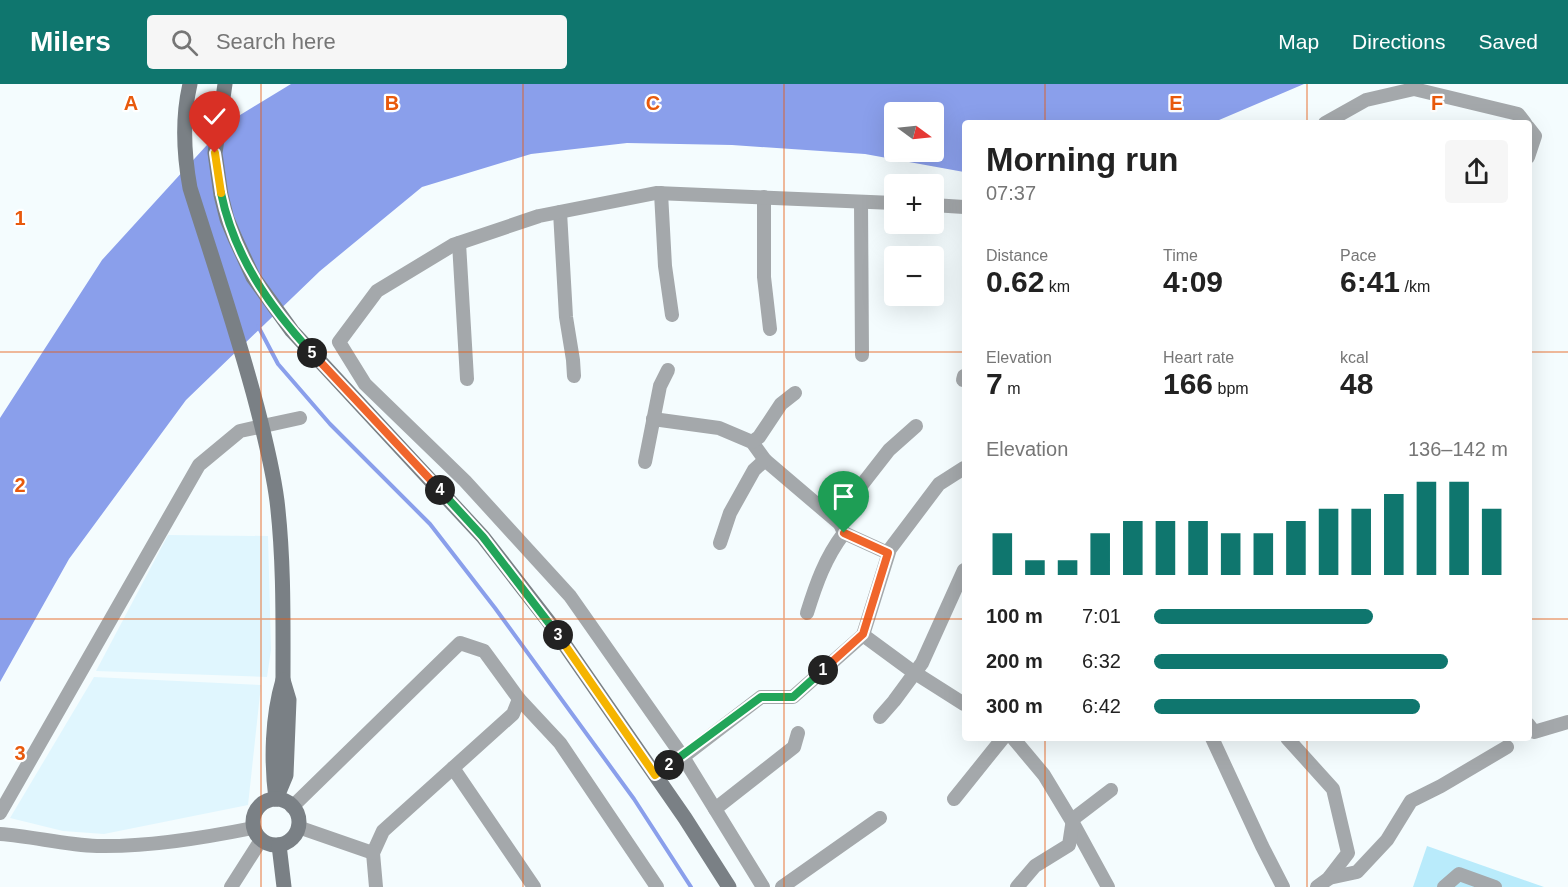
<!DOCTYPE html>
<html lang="en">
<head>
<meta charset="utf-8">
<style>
	body { margin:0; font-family:Arial,sans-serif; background:#f6f6f6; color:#222; height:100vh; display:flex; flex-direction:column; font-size:22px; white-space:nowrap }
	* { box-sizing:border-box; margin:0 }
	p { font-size:20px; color:#767676 }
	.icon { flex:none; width:33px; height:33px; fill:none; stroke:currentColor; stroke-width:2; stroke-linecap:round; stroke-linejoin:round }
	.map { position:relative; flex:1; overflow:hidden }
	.details { position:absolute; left:962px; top:36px; width:570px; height:621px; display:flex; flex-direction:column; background:#fff; border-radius:6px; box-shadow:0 6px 24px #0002 }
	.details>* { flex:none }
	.needle { width:39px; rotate:105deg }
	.tools { position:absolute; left:884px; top:18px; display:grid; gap:12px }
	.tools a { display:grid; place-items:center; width:60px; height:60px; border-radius:6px; background:#fff; box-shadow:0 6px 24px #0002; font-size:30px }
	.pin { position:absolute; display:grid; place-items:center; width:51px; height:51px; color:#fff; margin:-62px -26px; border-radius:50% 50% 50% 0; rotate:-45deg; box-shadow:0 0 6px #0007 }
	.pin .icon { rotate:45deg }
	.km { position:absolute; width:30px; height:30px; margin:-15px; border-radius:50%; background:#222; color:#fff; font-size:16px; line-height:30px; text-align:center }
	.round { display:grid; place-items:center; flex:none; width:63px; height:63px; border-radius:6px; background:#f6f6f6 }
	.head { display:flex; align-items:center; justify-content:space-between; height:102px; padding:0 24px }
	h1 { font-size:33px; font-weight:800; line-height:45px }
	.figures { display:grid; grid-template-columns:repeat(3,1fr); gap:9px; height:102px; padding:6px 24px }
	.figures div { display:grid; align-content:center }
	.figures b { font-size:30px; font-weight:800 }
	.figures small { font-size:16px; font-weight:400 }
	.figures p { font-size:16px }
	.chart { height:168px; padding:12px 24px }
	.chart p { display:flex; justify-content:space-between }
	.chart svg { width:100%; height:108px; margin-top:6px; stroke:#0f766e; stroke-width:6 }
	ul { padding:0 24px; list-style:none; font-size:20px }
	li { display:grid; grid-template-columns:96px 72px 1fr; align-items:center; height:45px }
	li i { height:15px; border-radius:8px; background:#0f766e }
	header { display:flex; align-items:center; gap:36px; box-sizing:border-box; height:84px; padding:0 30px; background:#0f766e; color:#fff }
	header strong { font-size:28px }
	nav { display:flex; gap:33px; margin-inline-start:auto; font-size:21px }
	.search { width:420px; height:54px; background:#f6f6f6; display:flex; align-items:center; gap:15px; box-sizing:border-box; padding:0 21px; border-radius:6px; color:#767676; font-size:22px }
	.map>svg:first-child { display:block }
	.built { fill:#e0f6fe }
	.green { fill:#b9ebfb }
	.water { fill:#8a9feb; fill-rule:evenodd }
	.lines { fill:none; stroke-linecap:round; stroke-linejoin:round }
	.stream { stroke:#8a9feb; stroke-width:4 }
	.street { stroke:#a4a8ab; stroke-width:14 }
	.secondary { stroke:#7a8085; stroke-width:15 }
	.split-1-casing { stroke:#fff; stroke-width:12 }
	.split-2-casing { stroke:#fff; stroke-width:12 }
	.split-3-casing { stroke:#fff; stroke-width:12 }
	.split-4-casing { stroke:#fff; stroke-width:12 }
	.split-5-casing { stroke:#fff; stroke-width:12 }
	.split-6-casing { stroke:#fff; stroke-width:12 }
	.split-7-casing { stroke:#fff; stroke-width:12 }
	.split-1 { stroke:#f0652b; stroke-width:8 }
	.split-2 { stroke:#22a559; stroke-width:8 }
	.split-3 { stroke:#f5b400; stroke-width:8 }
	.split-4 { stroke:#22a559; stroke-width:8 }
	.split-5 { stroke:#f0652b; stroke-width:8 }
	.split-6 { stroke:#22a559; stroke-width:8 }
	.split-7 { stroke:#f5b400; stroke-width:8 }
	.grid { fill:none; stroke:#e8590c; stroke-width:1.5; stroke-opacity:0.55 }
	.grid-label { font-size:20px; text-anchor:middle; font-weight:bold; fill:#e8590c; stroke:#fff; stroke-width:4.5; stroke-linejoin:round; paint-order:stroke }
</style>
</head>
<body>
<header>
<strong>Milers</strong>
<div class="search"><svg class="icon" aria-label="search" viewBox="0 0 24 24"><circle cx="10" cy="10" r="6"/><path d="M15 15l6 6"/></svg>Search here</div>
<nav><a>Map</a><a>Directions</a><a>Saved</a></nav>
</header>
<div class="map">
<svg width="1568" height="803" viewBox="0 0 1568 803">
	<rect width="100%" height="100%" fill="#f4fcfe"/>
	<g class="built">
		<polygon points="168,451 268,452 271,566 267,593 96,587"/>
		<polygon points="94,593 261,601 248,721 104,750 63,747 10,734"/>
	</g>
	<polygon class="green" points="1427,762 1544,803 1413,803"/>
	<path class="water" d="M291,0H1304L1212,39H964V88L865,70L732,61L627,59L531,70L422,103L320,187L186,316L69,475L0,598V334L102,176L227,39ZM894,28H933V68H894Z"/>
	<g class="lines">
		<polyline class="stream" points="258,242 278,280 330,340 430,440 495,524 634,715 691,803"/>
		<g class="street">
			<polyline points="1325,39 1366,16 1414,5 1518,30 1525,39"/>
			<polyline points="1528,43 1535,52 1528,73"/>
			<polyline points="661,109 665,182 672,231"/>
			<polyline points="764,113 764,193 770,245"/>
			<polyline points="861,118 862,271"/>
			<polyline points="933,121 964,123"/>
			<polyline points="560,128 566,233 573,276 574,292"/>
			<polyline points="459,159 467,295"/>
			<polyline points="963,296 964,292"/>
			<polyline points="653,335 719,344 752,358 765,376 840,440 844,449 888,469"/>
			<polyline points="752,358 759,353 781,320 795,309"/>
			<polyline points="645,378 660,302 668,286"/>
			<polyline points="840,440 850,416 889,366 916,342"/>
			<polyline points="720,459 730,429 754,386 765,376"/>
			<path d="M807,529C816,500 825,474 844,449"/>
			<polyline points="863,551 912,587 964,620"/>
			<polyline points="519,615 560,659 657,803"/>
			<polyline points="880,633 894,617 922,579 964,486"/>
			<polyline points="1528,640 1534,648 1568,638"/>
			<polyline points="1013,654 1044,691 1073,739 1108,803"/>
			<polyline points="1212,654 1262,762 1283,803"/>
			<polyline points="1287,654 1333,705 1348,769 1328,795 1317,803"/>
			<polyline points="453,684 534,803"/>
			<polyline points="655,691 683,673 761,613 793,613 863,551 890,465 939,400 964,384"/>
			<polyline points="954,715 1003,654"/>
			<polyline points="292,723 460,559 484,567 519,615 513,630 383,747 373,769 376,803"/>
			<polyline points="715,725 794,663 798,649"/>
			<polyline points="0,729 199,381 240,347 300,334"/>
			<polyline points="298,743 373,769"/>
			<path d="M0,750C32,752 64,761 97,762C149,763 203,754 253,744"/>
			<polyline points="1329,794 1357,788 1387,756 1411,717 1441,702 1507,663"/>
			<polyline points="231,803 261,756"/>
			<polyline points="763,803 683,673 570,512 465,397 365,300 339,258 377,207 453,161 539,132 656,109 894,119"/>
			<polyline points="782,803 880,734"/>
			<polyline points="1017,803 1035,782 1069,761 1073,735 1111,706"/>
			<polyline points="1444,803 1459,790 1495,803"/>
		</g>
		<g class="secondary">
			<path d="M190,0C182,34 184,71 190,104C213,177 238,250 257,323C265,354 273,386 277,417C284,476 283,537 283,596"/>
			<polyline points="225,0 215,69 221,111 227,135 235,154 253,193 292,247 483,453 549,538 685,734 729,803"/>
			<path d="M283,596L289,616L286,691L276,715C271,677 272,633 283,596Z"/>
			<circle cx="276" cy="738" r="23"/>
			<polyline points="279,761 284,803"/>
		</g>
	</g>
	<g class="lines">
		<g class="split-1-casing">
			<polyline id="split-1" points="823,586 863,550 888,469 844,449"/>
		</g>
		<g class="split-2-casing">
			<polyline id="split-2" points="669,681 761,613 793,613 823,586"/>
		</g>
		<g class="split-3-casing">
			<polyline id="split-3" points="558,551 655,691 669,681"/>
		</g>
		<g class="split-4-casing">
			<polyline id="split-4" points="440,406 483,453 558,551"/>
		</g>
		<g class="split-5-casing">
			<polyline id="split-5" points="312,269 440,406"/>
		</g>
		<g class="split-6-casing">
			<path id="split-6" d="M221,109C234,172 269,222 312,269"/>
		</g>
		<g class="split-7-casing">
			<polyline id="split-7" points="215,69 221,109"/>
		</g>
		<use href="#split-1" class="split-1"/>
		<use href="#split-2" class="split-2"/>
		<use href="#split-3" class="split-3"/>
		<use href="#split-4" class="split-4"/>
		<use href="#split-5" class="split-5"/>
		<use href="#split-6" class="split-6"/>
		<use href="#split-7" class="split-7"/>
	</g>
	<path class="grid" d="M261,0V803M523,0V803M784,0V803M1045,0V39M1307,0V39M0,268H964M1528,268H1568M0,535H964M1528,535H1568M1045,654V803M1307,654V803"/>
	<g class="grid-label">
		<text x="131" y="26">A</text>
		<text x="392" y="26">B</text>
		<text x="653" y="26">C</text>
		<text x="1176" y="26">E</text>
		<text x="1437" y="26">F</text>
		<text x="20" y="141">1</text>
		<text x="20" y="408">2</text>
		<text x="20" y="676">3</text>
	</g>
</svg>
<div class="tools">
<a><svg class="needle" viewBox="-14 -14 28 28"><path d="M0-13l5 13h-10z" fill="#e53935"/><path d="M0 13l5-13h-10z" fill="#767676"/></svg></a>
<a>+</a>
<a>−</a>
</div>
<div class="pin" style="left:844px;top:449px;background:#1e9e55"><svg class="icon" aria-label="arrive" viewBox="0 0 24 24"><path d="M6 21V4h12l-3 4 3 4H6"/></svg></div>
<div class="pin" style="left:215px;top:69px;background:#d93025"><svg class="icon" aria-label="check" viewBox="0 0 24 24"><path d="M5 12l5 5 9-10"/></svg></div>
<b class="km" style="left:823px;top:586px">1</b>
<b class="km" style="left:669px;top:681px">2</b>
<b class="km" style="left:558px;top:551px">3</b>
<b class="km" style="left:440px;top:406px">4</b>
<b class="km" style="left:312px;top:269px">5</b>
<section class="details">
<div class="head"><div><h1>Morning run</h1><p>07:37</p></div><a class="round"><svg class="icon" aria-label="share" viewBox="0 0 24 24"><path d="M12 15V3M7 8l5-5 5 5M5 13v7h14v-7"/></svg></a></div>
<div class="figures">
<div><p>Distance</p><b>0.62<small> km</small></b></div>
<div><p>Time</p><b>4:09</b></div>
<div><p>Pace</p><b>6:41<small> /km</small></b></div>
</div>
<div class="figures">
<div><p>Elevation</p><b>7<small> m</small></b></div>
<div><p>Heart rate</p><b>166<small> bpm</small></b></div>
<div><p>kcal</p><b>48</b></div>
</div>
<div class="chart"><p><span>Elevation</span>136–142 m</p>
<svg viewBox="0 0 160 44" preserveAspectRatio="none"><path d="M5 44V27M15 44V38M25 44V38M35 44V27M45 44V22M55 44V22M65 44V22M75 44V27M85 44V27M95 44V22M105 44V17M115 44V17M125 44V11M135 44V6M145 44V6M155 44V17"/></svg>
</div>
<ul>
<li><b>100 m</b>7:01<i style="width:62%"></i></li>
<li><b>200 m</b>6:32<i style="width:83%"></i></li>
<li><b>300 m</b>6:42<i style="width:75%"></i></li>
</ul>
</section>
</div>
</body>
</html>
